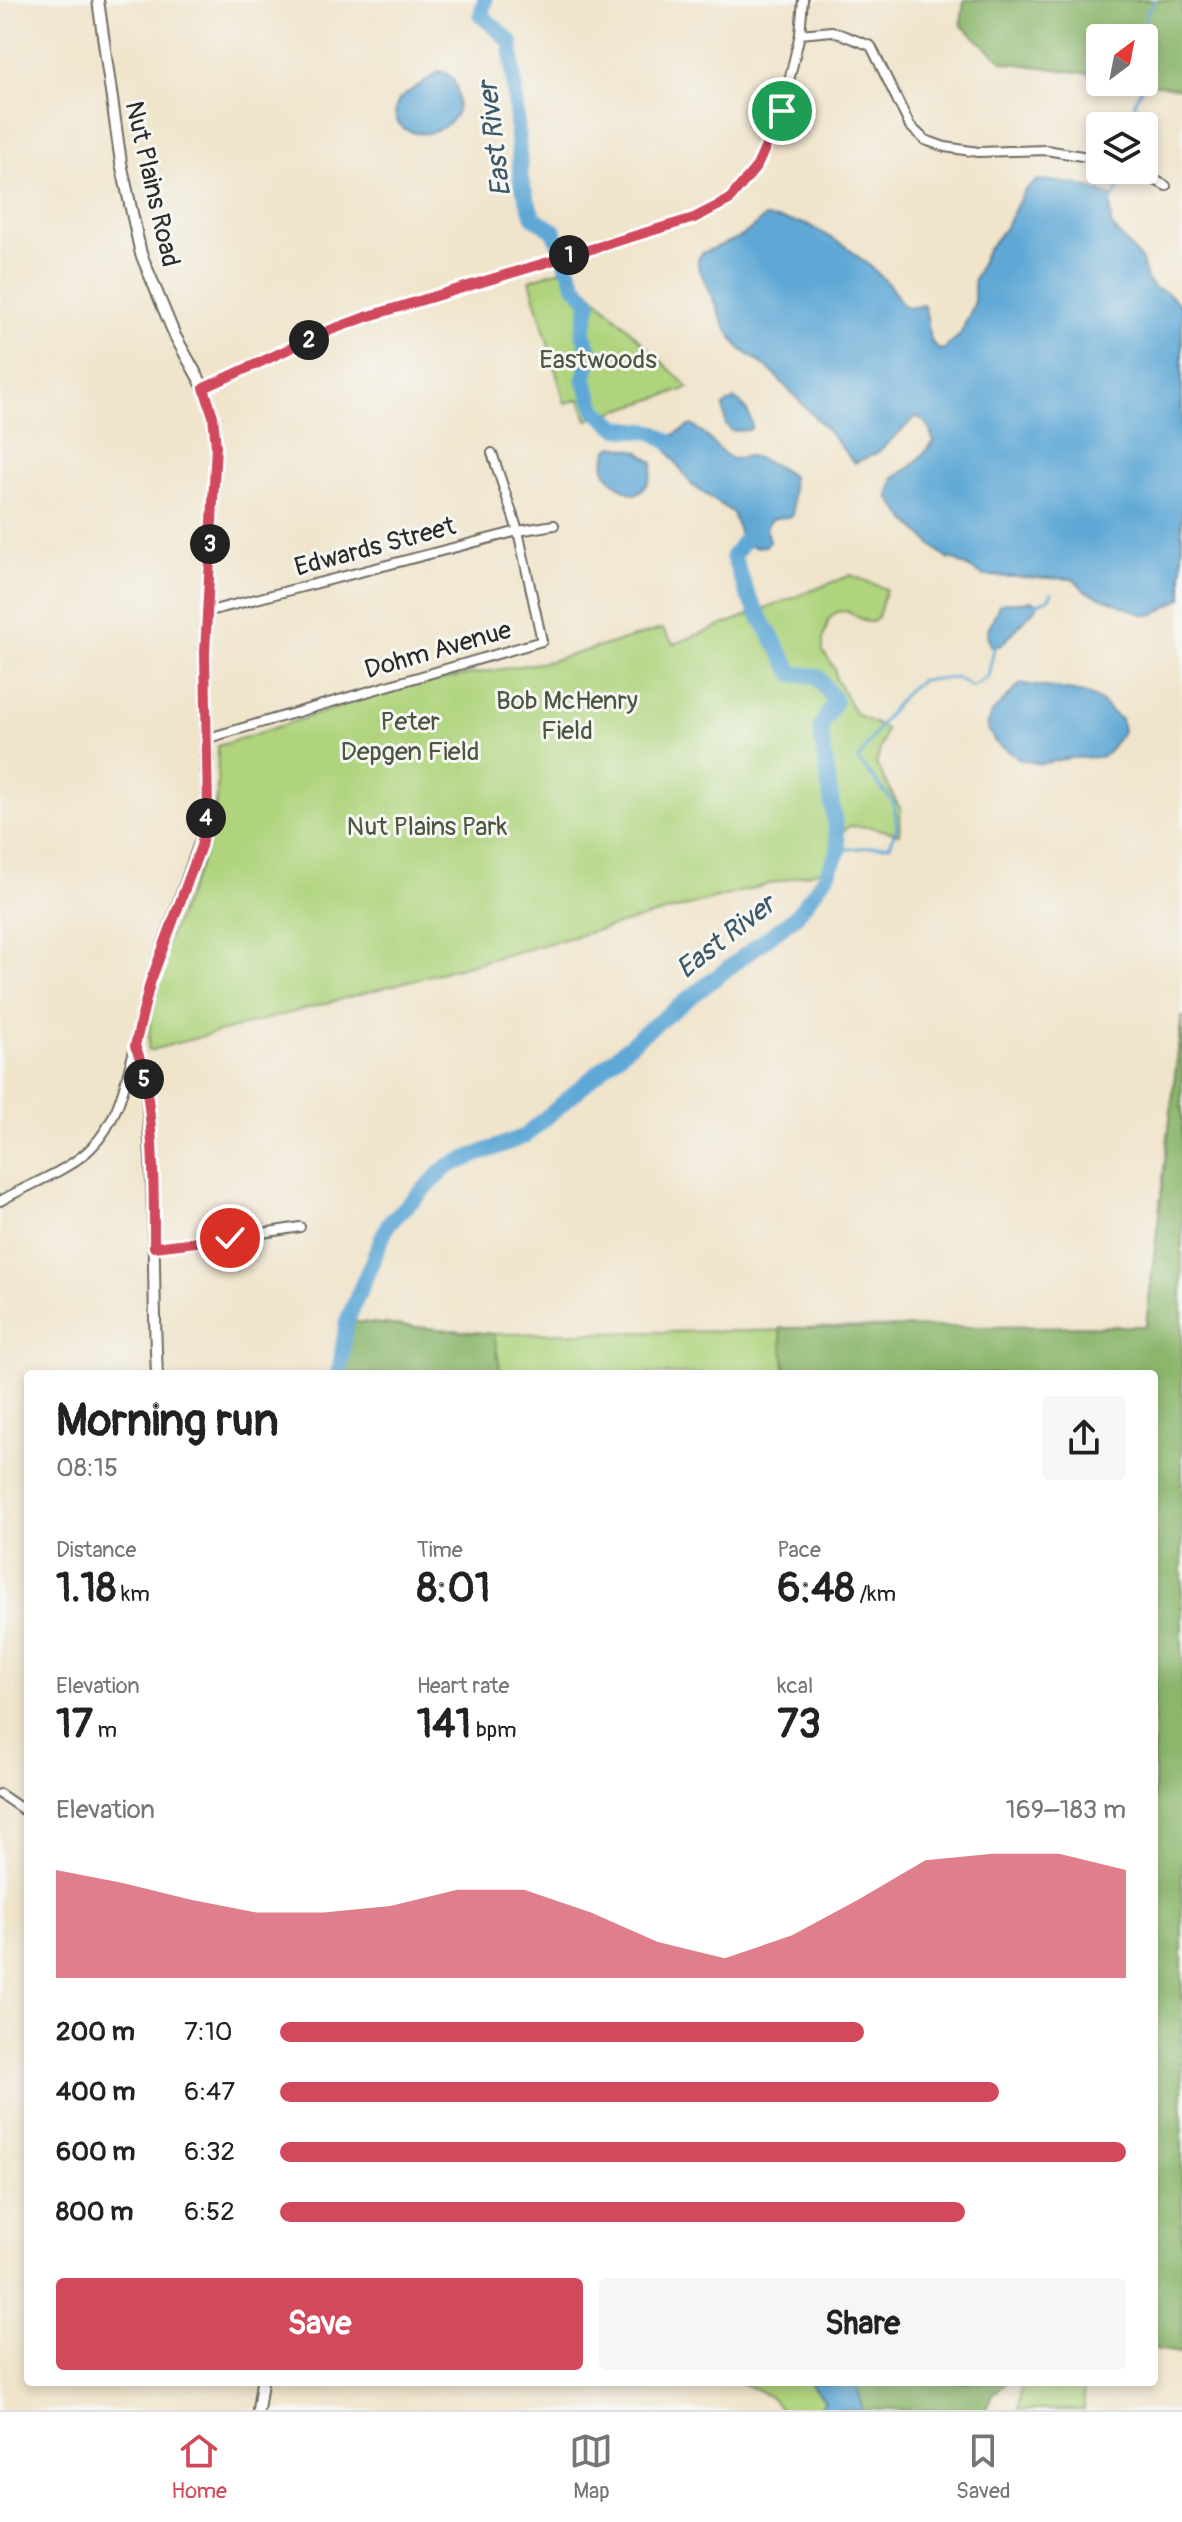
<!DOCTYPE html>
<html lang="en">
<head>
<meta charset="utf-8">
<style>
	body { margin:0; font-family:Pangolin,sans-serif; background:#f6f6f6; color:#222; height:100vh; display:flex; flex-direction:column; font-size:30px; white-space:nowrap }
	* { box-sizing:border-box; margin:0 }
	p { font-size:26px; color:#767676 }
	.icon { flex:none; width:44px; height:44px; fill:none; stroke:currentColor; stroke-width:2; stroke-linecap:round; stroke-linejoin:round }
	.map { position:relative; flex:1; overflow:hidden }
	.side { position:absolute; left:24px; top:1370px; width:1134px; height:1016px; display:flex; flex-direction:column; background:#fff; border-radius:8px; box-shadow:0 4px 12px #0003 }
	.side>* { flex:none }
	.needle { width:52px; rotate:32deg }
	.fabs { position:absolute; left:1086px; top:24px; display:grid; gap:16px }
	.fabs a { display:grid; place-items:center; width:72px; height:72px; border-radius:8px; background:#fff; box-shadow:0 4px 12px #0003; font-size:40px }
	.pin { position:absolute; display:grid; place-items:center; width:68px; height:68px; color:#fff; margin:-34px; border:4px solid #fff; border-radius:50%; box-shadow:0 2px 8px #0007 }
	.km { position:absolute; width:40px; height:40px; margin:-20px; border-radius:50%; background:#222; color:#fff; font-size:22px; line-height:40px; text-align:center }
	.round { display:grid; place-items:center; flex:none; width:84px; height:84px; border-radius:8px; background:#f6f6f6 }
	.summary { display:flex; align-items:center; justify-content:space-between; height:136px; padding:0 32px }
	h1 { font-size:44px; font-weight:700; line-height:60px }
	.stats { display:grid; grid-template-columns:repeat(3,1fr); gap:12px; height:136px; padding:8px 32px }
	.stats div { display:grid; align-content:center }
	.stats b { font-size:40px; font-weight:700 }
	.stats small { font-size:22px; font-weight:400 }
	.stats p { font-size:22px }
	.chart { height:224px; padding:16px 32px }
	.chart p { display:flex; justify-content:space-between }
	.chart svg { width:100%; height:144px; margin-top:8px; fill:#d1495b; opacity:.7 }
	.cta { display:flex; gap:16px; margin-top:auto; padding:16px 32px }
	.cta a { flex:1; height:92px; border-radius:8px; background:#d1495b; color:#fff; font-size:32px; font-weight:700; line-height:92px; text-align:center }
	.cta a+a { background:#f6f6f6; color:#222 }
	ul { padding:0 32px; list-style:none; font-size:26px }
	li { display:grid; grid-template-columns:128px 96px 1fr; align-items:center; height:60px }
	li i { height:20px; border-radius:10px; background:#d1495b }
	.tabs { display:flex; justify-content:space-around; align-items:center; height:112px; border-top:2px solid #e0e0e0; background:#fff; font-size:22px; color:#767676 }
	.tabs a { display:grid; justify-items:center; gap:4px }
	.tabs .active { color:#d1495b }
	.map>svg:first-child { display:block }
	.green { fill:#afd47d; stroke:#6d8054; stroke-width:2 }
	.forest { fill:#8bb66c; stroke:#5b704c; stroke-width:2 }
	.water { fill:#5ea8d6; stroke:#446a80; stroke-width:2 }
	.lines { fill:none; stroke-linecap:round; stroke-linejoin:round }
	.stream { stroke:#5ea8d6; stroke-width:3 }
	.river { stroke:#5ea8d6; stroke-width:16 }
	.minor-casing { stroke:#706c63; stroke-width:12 }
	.tertiary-casing { stroke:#706c63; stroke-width:14 }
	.minor { stroke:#fff; stroke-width:8 }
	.tertiary { stroke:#fff; stroke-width:10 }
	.route-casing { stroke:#fff; stroke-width:16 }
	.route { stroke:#d1495b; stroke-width:10 }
	.labels { text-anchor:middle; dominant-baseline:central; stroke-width:6; stroke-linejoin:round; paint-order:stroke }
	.street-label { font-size:26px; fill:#2b2b2b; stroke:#f6f6f2 }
	.park-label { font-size:26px; fill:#4c5540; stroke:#f6f6f2 }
	.water-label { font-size:28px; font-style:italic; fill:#3d5767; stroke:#f6f6f2 }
</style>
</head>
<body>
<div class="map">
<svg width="1182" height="2410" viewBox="0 0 1182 2410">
	<rect width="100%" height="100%" fill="#f6f6f2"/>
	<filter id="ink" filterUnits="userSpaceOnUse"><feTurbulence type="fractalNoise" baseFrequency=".0125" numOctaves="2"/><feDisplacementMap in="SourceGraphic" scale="16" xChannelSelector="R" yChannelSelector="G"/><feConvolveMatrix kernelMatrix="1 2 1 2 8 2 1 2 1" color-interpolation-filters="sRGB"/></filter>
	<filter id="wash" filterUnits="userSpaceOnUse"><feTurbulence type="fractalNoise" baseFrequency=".006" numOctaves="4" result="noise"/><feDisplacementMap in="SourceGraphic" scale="32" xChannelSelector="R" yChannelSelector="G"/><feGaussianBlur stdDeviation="1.8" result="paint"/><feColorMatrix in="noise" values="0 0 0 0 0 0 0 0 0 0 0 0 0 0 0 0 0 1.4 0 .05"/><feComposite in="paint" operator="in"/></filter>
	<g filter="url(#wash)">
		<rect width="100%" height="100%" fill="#f0e4cb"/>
		<g class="green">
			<polygon points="566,268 689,388 587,420 580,399 565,403 530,280"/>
			<polygon points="851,575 886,589 878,617 873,622 867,622 846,611 837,612 829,619 823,639 823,651 835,669 836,679 856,714 886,729 876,764 901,810 899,834 870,827 849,826 841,833 833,867 148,1051 150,1023 167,942 207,849 217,798 218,746 339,707 385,689 550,661 662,629 674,644"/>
			<polygon points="1182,1016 1182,2353 1154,2349 1154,1374 339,1374 347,1321 494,1334 1146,1326"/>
			<polygon points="740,2382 808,2382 825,2400 818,2410 782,2410 770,2397"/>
			<polygon points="1021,2382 1083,2382 1084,2410 1019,2410"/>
		</g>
		<g class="forest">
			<polygon points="964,0 1182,0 1182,89 1140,82 1144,82 1144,38 1100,38 1100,75 1003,62 961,25"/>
			<polygon points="1182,1016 1182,2353 1154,2349 1154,1374 786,1374 780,1328 1146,1326"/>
			<polygon points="347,1321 494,1334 501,1374 339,1374"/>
			<polygon points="857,2382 1006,2382 994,2394 985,2410 862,2410"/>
		</g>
		<g class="water">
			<path d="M440,71C458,75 459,96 457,112C436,150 380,132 399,100C404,93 431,79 440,71Z"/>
			<path d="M1038,180C1064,182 1088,184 1111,197V225L1142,261L1146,279L1154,288L1168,293L1182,307V598L1155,614L1145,615L1085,591L1074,579L984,576L951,558L948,560L907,521L889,497L894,477L911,467L934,442L927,424L917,416L877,453L854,463L829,432L769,369L738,347L724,324L698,266V259L702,253L741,237L765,217L807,224L845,246L870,266L887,282L903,305L910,308L923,305C932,320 923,345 943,350L960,335L974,304V280L987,250L1005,228L1024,191Z"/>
			<path d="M734,399C744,403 751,416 752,427L749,430L732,431L726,425L723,406Z"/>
			<path d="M691,425C707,432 714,448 729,457C735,462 740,456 747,456C755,455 786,470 792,477L793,515C782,521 770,512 766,530L769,541L766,546L754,547L742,542L733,513L692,485L667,450L665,445L666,439Z"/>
			<path d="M614,446L638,451L653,463C651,478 649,487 635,494C624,491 608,480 604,468C603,462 607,454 609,448Z"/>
			<path d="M1034,601L1038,604L1036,608L1001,645L993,647L989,644L987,632L999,605C1008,600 1024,603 1034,601Z"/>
			<path d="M1021,683C1044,689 1069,687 1092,696C1106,701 1108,713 1121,719L1123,731L1107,754L1100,757L1070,758L1040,764L1020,759L995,742L987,727L990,715Z"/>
			<polygon points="808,2382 857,2382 862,2410 818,2410 825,2400"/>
		</g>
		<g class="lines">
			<g class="stream">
				<polyline points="1134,126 1135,100 1151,70 1146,13 1156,0"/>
				<polyline points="1111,201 1127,175"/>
				<polyline points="1037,604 1048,599 1052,593"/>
				<polyline points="839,850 890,845 897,827 894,803 858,760 883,721 908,690 921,680 957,678 972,687 988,676 995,644"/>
			</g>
			<g class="river">
				<polyline points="485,0 481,15 511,42 521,181 533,217 554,231 575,285 590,302 583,333 591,353 584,379 596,411 617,428 653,432 683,451"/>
				<polyline points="339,1374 347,1321 388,1224 448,1166 525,1136 640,1036 796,916 826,876 839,850 820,728 835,701 817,676 793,674 748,596 733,556 751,531 749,524"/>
			</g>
		</g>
	</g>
	<g filter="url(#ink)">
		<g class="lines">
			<g class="minor-casing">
				<g id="minor">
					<polyline points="800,34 832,31 871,46 910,126 925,140 945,147 978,152 1046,150 1100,159"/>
					<polyline points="1136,170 1166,186"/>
					<polyline points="204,388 328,331 366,317 694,218 729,200 757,166 782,111 800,34 803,0"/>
					<polyline points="206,612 518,531 554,525"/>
					<polyline points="205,739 542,641 518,531 492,453"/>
					<path d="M0,1201C29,1184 67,1172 91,1148C118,1122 126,1081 135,1046"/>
					<polyline points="154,1247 200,1243 300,1227"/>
					<polyline points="0,1794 28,1813"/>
				</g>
			</g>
			<g class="tertiary-casing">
				<g id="tertiary">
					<path d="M98,0L121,163L141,254L175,336L204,388L213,416L216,446L205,653L208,809L205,829L150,983L135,1046C148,1074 148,1111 150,1142C155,1219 153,1297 157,1374"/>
					<polyline points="258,2410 262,2382"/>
				</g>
			</g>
			<use href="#minor" class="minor"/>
			<use href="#tertiary" class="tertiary"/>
		</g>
	</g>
	<g class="lines" filter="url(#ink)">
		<g class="route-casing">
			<path id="route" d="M230,1238L154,1247C154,1199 155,1087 135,1046L150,983L201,846L208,809L205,653L216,446L213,416L204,388L328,331L366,317L694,218L729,200L757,166L782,111"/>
		</g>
		<use href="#route" class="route"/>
	</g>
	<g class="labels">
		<g class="street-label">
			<text transform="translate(152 184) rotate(77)">Nut Plains Road</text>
			<text transform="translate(375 547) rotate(-15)">Edwards Street</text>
			<text transform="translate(438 650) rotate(-16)">Dohm Avenue</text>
		</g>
		<g class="park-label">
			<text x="598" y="360">Eastwoods</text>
			<text x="567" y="701">Bob McHenry<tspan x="567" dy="30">Field</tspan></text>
			<text x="410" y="722">Peter<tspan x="410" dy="30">Depgen Field</tspan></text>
			<text x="427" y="827">Nut Plains Park</text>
		</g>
		<g class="water-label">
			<text transform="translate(495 139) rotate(-97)">East River</text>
			<text transform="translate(726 937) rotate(-38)">East River</text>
		</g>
	</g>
</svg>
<div class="fabs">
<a><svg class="needle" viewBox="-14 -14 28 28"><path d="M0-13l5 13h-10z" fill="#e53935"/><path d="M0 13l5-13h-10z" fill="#767676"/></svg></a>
<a><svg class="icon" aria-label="layers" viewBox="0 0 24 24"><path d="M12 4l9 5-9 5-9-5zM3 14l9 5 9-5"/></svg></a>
</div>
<div class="pin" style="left:782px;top:111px;background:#1e9e55"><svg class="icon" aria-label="arrive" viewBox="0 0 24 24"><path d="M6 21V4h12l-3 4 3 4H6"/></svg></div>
<div class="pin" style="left:230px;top:1238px;background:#d93025"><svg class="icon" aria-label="check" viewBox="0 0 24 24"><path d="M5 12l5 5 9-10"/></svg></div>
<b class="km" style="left:569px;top:255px">1</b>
<b class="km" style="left:309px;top:340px">2</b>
<b class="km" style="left:210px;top:544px">3</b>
<b class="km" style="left:206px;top:818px">4</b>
<b class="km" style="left:144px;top:1079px">5</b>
<section class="side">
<div class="summary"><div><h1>Morning run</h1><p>08:15</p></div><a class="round"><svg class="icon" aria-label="share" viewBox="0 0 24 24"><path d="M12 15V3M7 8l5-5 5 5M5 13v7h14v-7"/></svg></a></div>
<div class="stats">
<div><p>Distance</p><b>1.18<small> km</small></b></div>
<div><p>Time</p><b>8:01</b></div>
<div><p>Pace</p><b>6:48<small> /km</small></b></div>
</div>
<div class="stats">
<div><p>Elevation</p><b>17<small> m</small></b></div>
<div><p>Heart rate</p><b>141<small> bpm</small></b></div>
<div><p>kcal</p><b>73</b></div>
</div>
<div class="chart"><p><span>Elevation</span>169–183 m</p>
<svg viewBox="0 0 160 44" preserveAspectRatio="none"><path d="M0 44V11L10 15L20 20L30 24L40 24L50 22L60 17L70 17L80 24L90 33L100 38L110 31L120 20L130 8L140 6L150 6L160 11V44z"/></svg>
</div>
<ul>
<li><b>200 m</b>7:10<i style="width:69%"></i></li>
<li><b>400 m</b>6:47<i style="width:85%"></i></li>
<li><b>600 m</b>6:32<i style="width:100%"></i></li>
<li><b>800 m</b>6:52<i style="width:81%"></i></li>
</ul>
<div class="cta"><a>Save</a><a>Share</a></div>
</section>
</div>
<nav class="tabs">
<a class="active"><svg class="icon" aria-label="home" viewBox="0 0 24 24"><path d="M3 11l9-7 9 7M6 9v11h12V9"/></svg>Home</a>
<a><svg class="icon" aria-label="map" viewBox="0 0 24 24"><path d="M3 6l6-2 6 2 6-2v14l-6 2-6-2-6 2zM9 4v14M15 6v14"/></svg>Map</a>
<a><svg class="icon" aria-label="saved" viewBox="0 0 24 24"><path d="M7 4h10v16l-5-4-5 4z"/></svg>Saved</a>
</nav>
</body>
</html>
